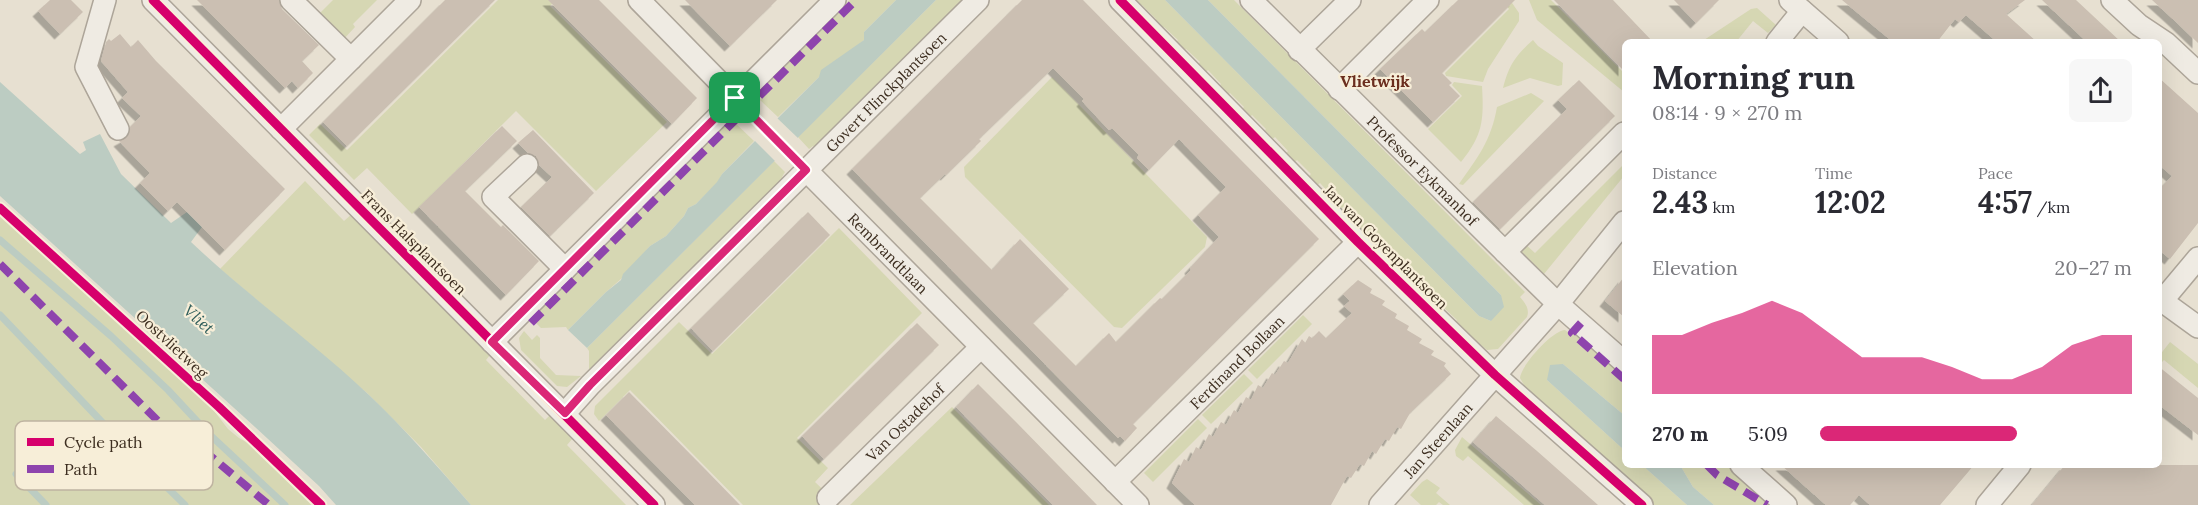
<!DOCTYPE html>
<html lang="en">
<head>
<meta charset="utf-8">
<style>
	body { margin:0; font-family:Lora,serif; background:#f7f7f7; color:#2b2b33; height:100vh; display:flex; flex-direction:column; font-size:22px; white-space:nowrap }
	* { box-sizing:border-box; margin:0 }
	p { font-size:20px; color:#7c7c81 }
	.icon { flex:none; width:33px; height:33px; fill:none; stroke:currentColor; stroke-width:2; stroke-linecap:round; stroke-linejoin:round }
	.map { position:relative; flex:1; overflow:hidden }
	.drawer { position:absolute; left:1622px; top:39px; width:540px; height:429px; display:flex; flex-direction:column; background:#fff; border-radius:9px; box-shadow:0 6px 24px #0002 }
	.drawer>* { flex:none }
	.pin { position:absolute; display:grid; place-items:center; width:51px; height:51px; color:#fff; margin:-26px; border-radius:12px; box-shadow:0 3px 9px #0006 }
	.round { display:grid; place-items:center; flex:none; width:63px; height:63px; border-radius:9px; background:#f7f7f7 }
	.overview { display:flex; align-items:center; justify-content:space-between; height:102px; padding:0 30px }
	h1 { font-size:33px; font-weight:700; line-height:45px }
	.stats { display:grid; grid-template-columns:repeat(3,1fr); gap:9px; height:102px; padding:6px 30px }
	.stats div { display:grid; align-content:center }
	.stats b { font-size:30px; font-weight:700 }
	.stats small { font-size:16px; font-weight:400 }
	.stats p { font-size:16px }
	.chart { height:168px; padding:12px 30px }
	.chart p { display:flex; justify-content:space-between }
	.chart svg { width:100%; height:108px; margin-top:6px; fill:#db2777; opacity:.7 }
	ul { padding:0 30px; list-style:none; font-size:20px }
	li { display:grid; grid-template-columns:96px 72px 1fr; align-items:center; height:45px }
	li i { height:15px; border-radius:8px; background:#db2777 }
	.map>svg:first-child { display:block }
	.green { fill:#d6d7b3 }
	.water { fill:#bcccc2 }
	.pier { fill:#e7e0d1 }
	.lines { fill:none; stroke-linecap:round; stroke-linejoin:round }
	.stream { stroke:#bcccc2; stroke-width:7 }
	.building { fill:#cbbfb2; fill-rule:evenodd; filter:url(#shadow) }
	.minor-casing { stroke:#ada599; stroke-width:24 }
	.minor { stroke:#efebe3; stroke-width:21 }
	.quiet { stroke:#8e44ad; stroke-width:8; stroke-dasharray:15 8; stroke-linecap:butt }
	.cycleway-casing { stroke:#f7eed8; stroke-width:13 }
	.cycleway { stroke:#d6006c; stroke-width:9 }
	.route-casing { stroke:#fff; stroke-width:12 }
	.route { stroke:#db2777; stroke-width:8 }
	.labels { text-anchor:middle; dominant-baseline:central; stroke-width:4.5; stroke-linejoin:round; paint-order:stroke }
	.street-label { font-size:15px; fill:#3d2e20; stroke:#f7eed8 }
	.neighbourhood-label { font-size:16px; font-weight:bold; fill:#6b2e1e; stroke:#f7eed8 }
	.water-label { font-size:16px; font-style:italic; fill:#2f5d5a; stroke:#f7eed8 }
	.key { fill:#f7eed8; stroke:#bfb4a1; stroke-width:1.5 }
	.key-label { font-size:16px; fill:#3d2e20 }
</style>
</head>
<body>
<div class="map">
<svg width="2198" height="505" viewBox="0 0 2198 505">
	<defs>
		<filter id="shadow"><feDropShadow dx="-5.5" dy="5.5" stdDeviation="0" flood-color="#0004"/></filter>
	</defs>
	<rect width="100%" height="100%" fill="#e7e0d1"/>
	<g class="green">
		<polygon points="333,0 377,0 353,24 355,27 341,42 316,17"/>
		<polygon points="498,0 556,0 550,6 667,122 596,191 516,111 412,214 367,168 354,180 309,135 320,124 347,150"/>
		<polygon points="850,0 896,0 864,32 864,40 819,77 778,117 760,100 764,95 759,90"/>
		<polygon points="936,0 971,0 819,151 813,146 809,149 798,137"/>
		<path d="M1131,0H1165L1479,316L1491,321L1501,295L1208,0H1234L1525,292L1520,297C1525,303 1530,309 1527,317L1498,349L1487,350L1481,345L1476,350L1452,325L1457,320L1443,307L1438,311L1427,300L1432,295L1418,282L1413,286L1402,275L1407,270L1393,256L1388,261L1376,250L1381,244L1367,231L1362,236L1353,225L1357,220L1343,207L1338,211L1329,202L1333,197L1320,183L1314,188L1306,179L1311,174L1297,160L1292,165L1284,156L1288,151L1275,137L1269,142L1262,134L1266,129L1252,115L1247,120L1239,112L1244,107L1230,93L1225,98L1217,89L1221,84L1208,70L1203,75L1195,67L1200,62L1186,49L1181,53L1173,45L1178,40L1164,27L1159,31L1152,24L1156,19L1142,5L1137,9Z"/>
		<polygon points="1501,0 1510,0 1519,13 1519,21 1488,69 1483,82 1446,76 1445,73 1509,9"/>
		<polygon points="1529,0 1551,0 1624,73 1624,92 1537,20"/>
		<polygon points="1757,8 1776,25 1768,33 1753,21 1736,42 1706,42 1704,40 1751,9"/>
		<path d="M1533,40L1538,46L1563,63L1562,85L1558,86L1530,78L1503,88C1509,65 1515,56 1533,40Z"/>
		<polygon points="1052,77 1207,237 1205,247 1122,328 1114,327 965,177 964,167"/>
		<path d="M1454,82L1482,86C1484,120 1483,135 1461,162L1428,129L1462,96L1452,85Z"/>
		<path d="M1531,93L1544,101L1463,185L1459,184C1478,157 1491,141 1497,107Z"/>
		<polygon points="731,119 754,141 722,174 718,182 696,204 688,208 684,216 666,236 650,246 621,279 606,292 568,330 566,327 541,328 530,317"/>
		<polygon points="774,161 785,172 782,177 787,182 589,376 589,351 587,348"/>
		<polygon points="1624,164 1624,176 1544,274 1519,249 1523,242 1535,253"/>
		<polygon points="305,181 344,221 353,213 490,355 486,360 545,420 550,415 573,438 567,445 626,505 471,505 421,447 367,393 220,269"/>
		<polygon points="0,215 208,403 228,429 239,438 257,448 314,505 0,505"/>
		<polygon points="839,228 922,313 797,438 828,468 815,482 839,505 743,505 630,390 599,421 594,414 595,406 679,322 712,354"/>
		<polygon points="1303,315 1312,324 1257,379 1248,370"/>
		<path d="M1574,328L1624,372V415L1563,364L1547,380L1624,450V465H1642L1687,505H1652L1520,389L1524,385L1520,378C1521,365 1553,330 1565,330L1569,333Z"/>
		<polygon points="524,331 532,340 537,335 540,338 540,358 556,375 581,376 567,387 557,386 521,350 519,338"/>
		<polygon points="2170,342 2198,364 2198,388 2164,360 2159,365 2159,356"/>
		<polygon points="1244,374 1253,383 1211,424 1202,415"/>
		<polygon points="952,407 1049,505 850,505"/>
		<polygon points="1198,419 1207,428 1153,482 1144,473"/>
		<polygon points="1462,437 1541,505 1524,505 1468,456 1463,461 1456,456 1455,450"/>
		<polygon points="1680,465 1730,465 1775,505 1714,505 1693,487"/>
		<polygon points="1427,479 1440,488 1436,493 1450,505 1443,505 1439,502 1436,505 1421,505 1410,495 1422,482"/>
	</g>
	<g class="water">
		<polygon points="896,0 936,0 587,348 568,330 606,292 621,280 623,274 650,246 666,236 684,216 688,208 696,204 717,182 722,174 819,77 821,70 864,40 864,32"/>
		<polygon points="1165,0 1208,0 1501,295 1504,307 1491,321 1479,316"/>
		<path d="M0,82L80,154L86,150L83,142L100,134L121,174L171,223L187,212L202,227L191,242C248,296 312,341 368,394C405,429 438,467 471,505H336L319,486L255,427L0,196Z"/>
		<polygon points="1563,364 1624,415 1624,450 1547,380 1550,365"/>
		<polygon points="1642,465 1680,465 1693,487 1714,505 1687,505"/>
	</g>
	<polygon class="pier" points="775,116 800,140 777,163 753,139"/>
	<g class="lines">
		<g class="stream">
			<polyline points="0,240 111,336 168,390 208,433 285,505"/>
			<polyline points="0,315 121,442 185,505"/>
			<polyline points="16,474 46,505"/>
		</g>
	</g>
	<g class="building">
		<polygon points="50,0 71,0 83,12 60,34 38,11"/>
		<polygon points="197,0 279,0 282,9 319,45 302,61 313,73 298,88 292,81 285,88"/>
		<polygon points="445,0 495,0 347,146 323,122"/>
		<polygon points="548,0 599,0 697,98 672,124"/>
		<polygon points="685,0 777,0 730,46"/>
		<path d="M1022,0H1083L1319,239L1133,424L1137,428L1125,441L1120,436L1118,438L852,169ZM1053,68L1084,99L1082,101L1109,130L1112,128L1139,155L1137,158L1149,170L1179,139L1226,187L1198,215L1219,237L1190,268L1191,270L1162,299L1160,298L1116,342L1109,333L1076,366L1033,323L1069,289L1020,239L992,270L920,198L945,174L946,175L981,141L979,139Z"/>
		<polygon points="1458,0 1515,0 1442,73 1452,83 1449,85 1460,96 1433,122 1380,69 1422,29 1425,32"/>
		<polygon points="1554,0 1613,0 1653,42 1624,42 1624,71"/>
		<polygon points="1674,0 1719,0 1696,23"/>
		<polygon points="1842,0 2025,0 2006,14 2037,42 1997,42 1966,15 1959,22 1955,19 1937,42 1893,42"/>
		<polygon points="2042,0 2076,0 2121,42 2087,42"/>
		<polygon points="2152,0 2198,0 2198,43 2174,20"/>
		<polygon points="120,34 131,47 138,40 156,61 285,189 225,250 177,202 168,211 140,183 150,173 119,141 128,136 130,127 141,116 122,98 128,92 101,61 106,42 109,39 111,41"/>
		<polygon points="2158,77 2198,113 2198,223 2170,259 2158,249 2158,190 2172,176 2158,164"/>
		<polygon points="1579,80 1615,116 1500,229 1473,202 1567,109 1558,100"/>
		<polygon points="502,126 517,141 465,191 501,227 503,225 539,261 506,295 419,207"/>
		<polygon points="533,130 594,193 550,236 521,207 552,177 539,165 536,156 528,153 518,143"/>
		<polygon points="808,212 830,235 713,351 691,328"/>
		<polygon points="1624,277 1624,317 1605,301"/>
		<polygon points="1358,280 1372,289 1370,293 1385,301 1382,305 1397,314 1395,318 1409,326 1407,330 1422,339 1419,343 1434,351 1431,355 1446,363 1444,366 1451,374 1410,413 1401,429 1397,427 1389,441 1385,439 1376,454 1372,451 1364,466 1360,464 1351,478 1347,476 1331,505 1195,505 1172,483 1184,459 1189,462 1196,447 1201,450 1209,434 1213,437 1221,422 1226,425 1234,410 1238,413 1246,397 1251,400 1258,385 1263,388 1272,373 1275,375 1284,361 1288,363 1302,339 1305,343 1309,336 1312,338 1319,331 1326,338 1352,313 1344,306 1350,301 1343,294"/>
		<polygon points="917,323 939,345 824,459 802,436"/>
		<polygon points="2158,366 2198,398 2198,435 2158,404"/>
		<polygon points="978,384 1016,422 1097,505 1053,505 956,407"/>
		<polygon points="629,392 706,470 740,505 695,505 606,415"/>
		<polygon points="1496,416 1537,451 1598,505 1545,505 1473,442"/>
		<polygon points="1781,465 1974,465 1940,505 1870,505 1859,495 1850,505 1826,505"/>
		<polygon points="2065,465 2198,465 2198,505 2032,505"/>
	</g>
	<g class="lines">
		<g class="minor-casing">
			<g id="minor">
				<polyline points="105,0 86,67 118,129"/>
				<polyline points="153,0 654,505"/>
				<polyline points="291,0 351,59"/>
				<polyline points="639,0 735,98"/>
				<polyline points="1120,0 1358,242 1495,375 1642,505"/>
				<path id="s1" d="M1251,0L1505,252L1558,304L1624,362"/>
				<polyline points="1790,0 1838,42"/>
				<polyline points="2112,0 2139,25 2166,43 2198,73"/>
				<polyline points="1777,42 1802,11"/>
				<polyline points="1299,50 1350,0"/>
				<polyline points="1339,89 1428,0"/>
				<polyline points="281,129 410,0"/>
				<polyline points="527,165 493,197 565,269"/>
				<path id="s2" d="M806,170L1138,505"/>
				<polyline points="1505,252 1624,133"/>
				<polyline points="2158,298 2198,327"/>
				<polyline points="2162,301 2198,258"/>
				<polyline points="492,342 835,0"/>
				<path id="s3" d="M565,413L590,385L978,0"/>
				<polyline points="1741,465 1786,505"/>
				<path id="s4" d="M1115,482L1358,242"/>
				<path id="s5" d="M828,498L981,347"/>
				<path id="s6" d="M1380,505L1558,304L1624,222"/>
				<polyline points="1987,505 2020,465"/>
			</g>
		</g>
		<use href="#minor" class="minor"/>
		<g class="quiet">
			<polyline points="0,264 158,421 202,449 269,505"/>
			<polyline points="531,323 856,0"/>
			<polyline points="1581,323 1572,333 1624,379"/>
			<polyline points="1707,465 1717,475 1767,505"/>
		</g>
		<g class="cycleway-casing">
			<g id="cycleway">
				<polyline points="153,0 654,505"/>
				<polyline points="1120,0 1358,242 1495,375 1642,505"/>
				<polyline points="735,98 806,170"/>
				<polyline points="0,208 219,407 321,505"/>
			</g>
		</g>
		<use href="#cycleway" class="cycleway"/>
	</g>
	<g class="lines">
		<g class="route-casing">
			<polygon id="route" points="735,98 806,170 590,385 565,413 492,342"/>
		</g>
		<use href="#route" class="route"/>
	</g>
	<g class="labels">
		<g class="street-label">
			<text stroke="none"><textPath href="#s3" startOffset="454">Govert Flinckplantsoen</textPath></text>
			<text stroke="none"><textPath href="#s1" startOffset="242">Professor Eykmanhof</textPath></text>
			<text transform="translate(414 242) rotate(45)">Frans Halsplantsoen</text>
			<text transform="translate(1386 247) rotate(45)">Jan van Goyenplantsoen</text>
			<text stroke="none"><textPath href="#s2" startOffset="117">Rembrandtlaan</textPath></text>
			<text transform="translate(172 344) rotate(43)">Oostvlietweg</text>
			<text stroke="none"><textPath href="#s4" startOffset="171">Ferdinand Bollaan</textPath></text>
			<text stroke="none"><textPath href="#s5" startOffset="108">Van Ostadehof</textPath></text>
			<text stroke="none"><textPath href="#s6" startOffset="87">Jan Steenlaan</textPath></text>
		</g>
		<g class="neighbourhood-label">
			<text x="1375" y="81">Vlietwijk</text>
		</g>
		<g class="water-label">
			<text transform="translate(199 319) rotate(42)">Vliet</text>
		</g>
	</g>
	<rect x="15" y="421" width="198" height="69" rx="9" class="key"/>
	<rect x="27" y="438" width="27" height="8" fill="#d6006c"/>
	<rect x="27" y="465" width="27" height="8" fill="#8e44ad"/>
	<g class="key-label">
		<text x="64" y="448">Cycle path</text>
		<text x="64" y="475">Path</text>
	</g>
</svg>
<div class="pin" style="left:735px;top:98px;background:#1e9e55"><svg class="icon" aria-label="arrive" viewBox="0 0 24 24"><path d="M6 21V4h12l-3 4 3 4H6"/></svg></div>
<section class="drawer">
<div class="overview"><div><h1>Morning run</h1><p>08:14 · 9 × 270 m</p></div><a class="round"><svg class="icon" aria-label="share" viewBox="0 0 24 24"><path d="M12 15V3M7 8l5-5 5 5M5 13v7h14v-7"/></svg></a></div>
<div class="stats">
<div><p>Distance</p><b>2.43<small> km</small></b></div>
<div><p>Time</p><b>12:02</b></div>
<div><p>Pace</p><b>4:57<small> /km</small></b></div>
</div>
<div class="chart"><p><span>Elevation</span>20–27 m</p>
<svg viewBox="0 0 160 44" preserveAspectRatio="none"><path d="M0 44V20L10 20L20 15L30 11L40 6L50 11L60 20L70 29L80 29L90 29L100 33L110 38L120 38L130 33L140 24L150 20L160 20V44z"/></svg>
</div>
<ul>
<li><b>270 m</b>5:09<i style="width:63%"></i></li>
</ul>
</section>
</div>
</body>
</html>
